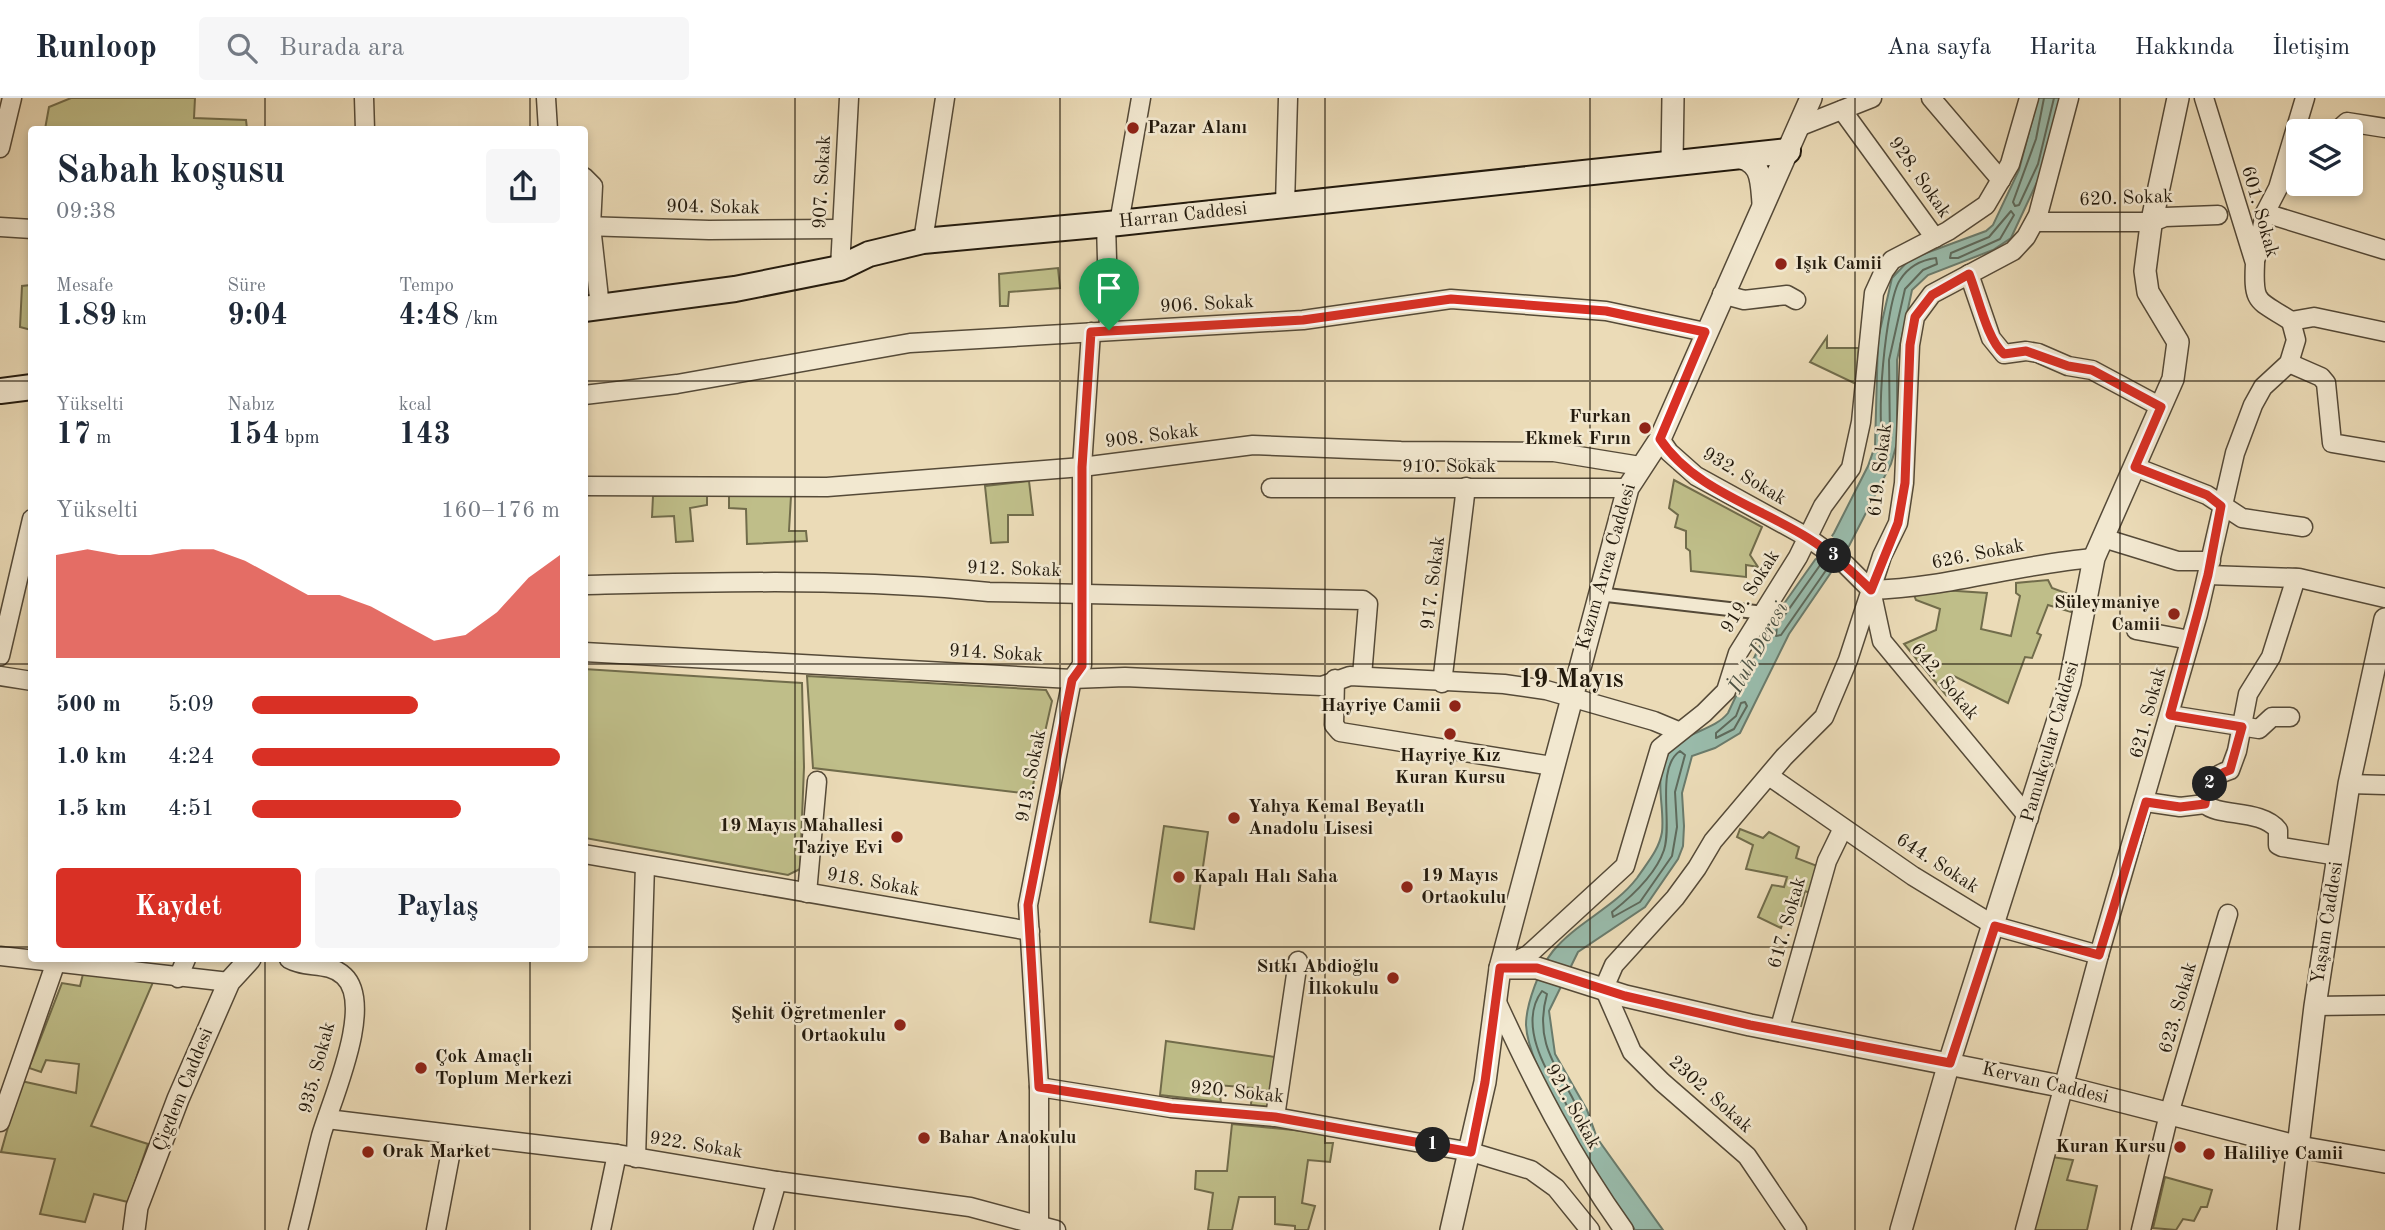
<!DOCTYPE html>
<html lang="tr">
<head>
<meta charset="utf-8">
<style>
	body { margin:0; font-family:"Old Standard TT",serif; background:#f6f6f7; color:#1f2937; height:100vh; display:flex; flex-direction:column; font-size:26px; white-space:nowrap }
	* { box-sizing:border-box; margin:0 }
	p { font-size:23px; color:#747a83 }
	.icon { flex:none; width:38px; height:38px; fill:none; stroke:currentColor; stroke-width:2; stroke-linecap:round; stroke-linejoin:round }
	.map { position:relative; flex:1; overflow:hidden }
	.side { position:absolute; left:28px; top:28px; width:560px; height:836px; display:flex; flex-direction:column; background:#fff; border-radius:7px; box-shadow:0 4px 10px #0003 }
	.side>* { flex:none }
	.fabs { position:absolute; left:2286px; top:21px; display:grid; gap:14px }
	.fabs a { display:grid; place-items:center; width:77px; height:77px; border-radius:7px; background:#fff; box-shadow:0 4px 10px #0003; font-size:35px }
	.pin { position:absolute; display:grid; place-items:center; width:60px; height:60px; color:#fff; margin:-72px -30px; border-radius:50% 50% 50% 0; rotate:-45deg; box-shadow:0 0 7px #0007 }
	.pin .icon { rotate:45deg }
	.km { position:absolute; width:35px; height:35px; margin:-18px; border-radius:50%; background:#222; color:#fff; font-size:19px; line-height:35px; text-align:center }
	.round { display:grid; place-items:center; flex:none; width:74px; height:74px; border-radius:7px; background:#f6f6f7 }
	.summary { display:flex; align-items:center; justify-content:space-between; height:119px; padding:0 28px }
	h1 { font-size:38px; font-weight:600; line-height:52px }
	.figures { display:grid; grid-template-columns:repeat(3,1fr); gap:10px; height:119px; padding:7px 28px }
	.figures div { display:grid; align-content:center }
	.figures b { font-size:30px; font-weight:600 }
	.figures small { font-size:19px; font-weight:400 }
	.figures p { font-size:19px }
	.chart { height:196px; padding:14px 28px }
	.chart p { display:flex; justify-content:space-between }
	.chart svg { width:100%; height:126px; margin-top:7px; fill:#d93025; opacity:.7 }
	.button { display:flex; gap:14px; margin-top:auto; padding:14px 28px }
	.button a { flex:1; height:80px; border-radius:7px; background:#d93025; color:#fff; font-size:28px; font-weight:600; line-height:80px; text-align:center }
	.button a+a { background:#f6f6f7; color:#1f2937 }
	ul { padding:0 28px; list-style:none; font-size:23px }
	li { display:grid; grid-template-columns:112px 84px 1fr; align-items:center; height:52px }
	li i { height:18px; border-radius:9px; background:#d93025 }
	header { display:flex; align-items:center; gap:42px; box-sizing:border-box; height:98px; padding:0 35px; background:#fff; border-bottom:2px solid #e0e1e3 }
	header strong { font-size:33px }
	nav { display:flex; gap:38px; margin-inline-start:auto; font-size:24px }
	.search { width:490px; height:63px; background:#f6f6f7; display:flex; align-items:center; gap:18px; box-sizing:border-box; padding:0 24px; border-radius:7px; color:#747a83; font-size:26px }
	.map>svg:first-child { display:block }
	.green { fill:#bfbe89; stroke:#716c4b; stroke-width:2 }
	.water { fill:#99bbab; stroke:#6a7b6c; stroke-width:2 }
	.pier { fill:#ebdbb7 }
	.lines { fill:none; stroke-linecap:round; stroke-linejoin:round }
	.shore { stroke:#5e6a5c; stroke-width:2 }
	.pedestrian-casing { stroke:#554a38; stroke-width:16 }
	.minor-casing { stroke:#554a38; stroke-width:21 }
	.tertiary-casing { stroke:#554a38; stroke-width:24 }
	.secondary-casing { stroke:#231a0d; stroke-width:28 }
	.pedestrian { stroke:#f2e8d0; stroke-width:12 }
	.minor { stroke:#f2e8d0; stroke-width:18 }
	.tertiary { stroke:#f2e8d0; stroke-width:21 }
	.secondary { stroke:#f2e8d0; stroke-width:24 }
	.route-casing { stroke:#fff; stroke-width:14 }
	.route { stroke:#d93025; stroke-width:9 }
	.grid { fill:none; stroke:#231a0d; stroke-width:2; stroke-opacity:0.55 }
	.poi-dot { fill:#8f2418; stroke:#f2e8d0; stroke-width:2.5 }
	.labels { text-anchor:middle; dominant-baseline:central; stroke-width:5; stroke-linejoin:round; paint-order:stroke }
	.poi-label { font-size:19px; font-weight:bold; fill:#231a0d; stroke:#f2e8d0; text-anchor:start }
	.street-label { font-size:19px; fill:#231a0d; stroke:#f2e8d0 }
	.water-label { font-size:21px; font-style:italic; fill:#4c5244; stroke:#f2e8d0 }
	.district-label { font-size:26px; font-weight:bold; fill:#231a0d; stroke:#f2e8d0 }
</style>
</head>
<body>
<header>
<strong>Runloop</strong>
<div class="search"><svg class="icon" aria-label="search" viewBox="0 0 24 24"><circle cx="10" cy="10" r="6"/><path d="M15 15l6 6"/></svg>Burada ara</div>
<nav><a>Ana sayfa</a><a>Harita</a><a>Hakkında</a><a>İletişim</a></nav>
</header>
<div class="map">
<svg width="2385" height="1132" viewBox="0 0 2385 1132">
	<rect width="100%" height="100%" fill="#ebdbb7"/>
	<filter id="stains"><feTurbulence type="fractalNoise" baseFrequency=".00286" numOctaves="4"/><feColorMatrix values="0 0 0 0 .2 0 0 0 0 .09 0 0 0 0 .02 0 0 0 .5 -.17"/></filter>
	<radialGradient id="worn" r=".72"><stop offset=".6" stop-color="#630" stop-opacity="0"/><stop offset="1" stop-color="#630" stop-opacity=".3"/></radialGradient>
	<g class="green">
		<polygon points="71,0 195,0 194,20 246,22 247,31 45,31 49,9"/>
		<polygon points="1058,170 1060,190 1009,194 1008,208 1000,208 999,176"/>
		<polygon points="31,187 32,187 31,232 20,229 22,188"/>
		<polygon points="1827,239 1827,250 1859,250 1856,286 1810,264"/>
		<polygon points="1674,382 1762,429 1750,457 1758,469 1746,467 1746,479 1691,473 1690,453 1686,450 1686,433 1675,429 1678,417 1669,410"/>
		<polygon points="1029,383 1033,417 1008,417 1008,444 991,445 985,388"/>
		<polygon points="707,395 707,407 690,410 693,443 676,444 674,418 652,419 653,398"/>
		<polygon points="729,397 791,398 789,433 806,433 807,443 747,446 746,411 729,410"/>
		<polygon points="2048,482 2052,490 2071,497 2071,514 2048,507 2037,535 2041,537 2032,560 2025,559 2008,605 1954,578 1946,597 1904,546 1936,532 1940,511 1916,502 1914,497 1942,492 1987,495 1981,531 2011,538 2020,498 2016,495 2016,485"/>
		<polygon points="584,571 802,585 804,669 800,771 788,777 585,740"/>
		<polygon points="807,578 1046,592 1052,603 1031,696 813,670"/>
		<polygon points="1164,728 1208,734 1194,831 1150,824"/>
		<polygon points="1740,731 1763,740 1769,734 1799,749 1796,760 1820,769 1812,796 1805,793 1801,808 1789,805 1781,830 1758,819 1772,787 1784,789 1787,779 1746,771 1753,747 1737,739"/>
		<polygon points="83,876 154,882 91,1028 148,1046 128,1104 94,1096 85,1124 40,1116 55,1061 1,1054 21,983 76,995 79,966 46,962 41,974 29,970 62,885 80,888"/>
		<polygon points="1166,943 1275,959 1273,1009 1251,1007 1252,990 1218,987 1221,1004 1160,997"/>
		<polygon points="1232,1026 1325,1035 1325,1045 1333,1045 1330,1064 1308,1062 1302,1105 1315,1108 1308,1132 1295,1132 1295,1128 1275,1126 1275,1099 1239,1099 1232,1132 1208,1132 1213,1095 1195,1091 1196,1073 1227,1073"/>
		<polygon points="2052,1059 2073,1062 2067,1082 2097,1088 2087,1132 2033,1132"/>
		<polygon points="2165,1079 2212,1092 2207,1109 2201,1109 2194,1123 2183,1121 2176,1132 2153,1130"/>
	</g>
	<path class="water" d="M2038,0H2061L2044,69L2011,140L1993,152L1928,177L1912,192L1897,262V345L1891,366L1849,448L1789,536L1740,635L1715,650L1692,658L1682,695L1684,728L1683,748L1678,761L1645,809L1578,854L1549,913L1555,956L1587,1012L1597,1040L1663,1132H1635C1605,1091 1528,975 1526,927C1526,906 1540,869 1553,853C1577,824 1614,810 1637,780C1647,765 1659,752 1662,734C1665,707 1653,681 1668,656C1680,634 1713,634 1728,615L1771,524L1834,435L1868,368L1875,348L1878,241L1892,180L1910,161L1986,133L1993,127L2019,72Z"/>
	<polygon class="pier" points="1829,436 1850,453 1837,475 1814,459"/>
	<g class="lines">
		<g class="shore">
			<polyline points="2044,0 2036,41 2013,104 2015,108 2019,107 2038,66 2054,0"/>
			<polygon points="2011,113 2014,117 2000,141 1958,160 1950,160 1951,155 1989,139"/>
			<path d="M1936,160L1937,166L1923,172L1905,191L1889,262L1890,343L1885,349C1874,330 1886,202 1900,182C1908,169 1921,162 1936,160Z"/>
			<polyline points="1823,463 1777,528 1776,538 1781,537 1829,468"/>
			<polygon points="1741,605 1745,604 1747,608 1734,631 1716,640 1716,635 1736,618"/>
			<path d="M1680,653L1685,657L1675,694L1677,729L1672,758L1640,804L1613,819L1612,814C1631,799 1656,776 1664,752C1673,725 1655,670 1680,653Z"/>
			<path d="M1542,893L1547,896C1531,953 1567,978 1585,1027L1582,1031C1572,1026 1569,1010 1563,1000C1545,972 1518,925 1542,893Z"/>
		</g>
		<g class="pedestrian-casing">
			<polyline id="pedestrian" points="1598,496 1764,515"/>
		</g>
		<g class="minor-casing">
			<g id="minor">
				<polyline points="364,0 365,32"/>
				<polyline points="546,0 548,32"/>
				<polyline points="1931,0 2001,82"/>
				<path d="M2204,0L2255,165C2253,207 2257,201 2291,223"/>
				<polyline points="1842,12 1935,140"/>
				<polyline points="1801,28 1872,0"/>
				<polyline points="2337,33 2347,24 2385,30"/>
				<polyline points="0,50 12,0"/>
				<polyline points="584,79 593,88 591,128 600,209"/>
				<polyline points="1285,107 1288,0"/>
				<polyline points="2265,115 2385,152"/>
				<polyline points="2036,124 2152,124 2165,119 2218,117"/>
				<polyline points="1119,125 1141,0"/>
				<polyline points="1106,126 1109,232"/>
				<polyline points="584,128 709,132 840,131"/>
				<polyline points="0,129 32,131"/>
				<polyline points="923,143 945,0"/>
				<polyline points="2256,160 2265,115 2278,90 2305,0"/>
				<polyline points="840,170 849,0"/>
				<polyline points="1969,176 1991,240 2004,256 2026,253 2038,255 2068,268 2092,272 2161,309"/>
				<polyline points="1722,196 1744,202 1787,197 1796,202"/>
				<polyline points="2291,223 2314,219 2385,234"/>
				<polyline points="2289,265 2321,279 2326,285 2332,345 2385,354"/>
				<polyline points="584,297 677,286 910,245 1303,222 1451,201 1606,213 1705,234"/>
				<polyline points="1660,341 1669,354 1696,378 1807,439 1846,467 1871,492 1882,543 2029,720"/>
				<polyline points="2135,369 2207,397 2242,420 2303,429"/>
				<polyline points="584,388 827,389 1082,369 1253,347 1401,353 1554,354 1640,368"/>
				<polyline points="1271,390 1628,390"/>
				<polyline points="2103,440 2178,463 2211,463"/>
				<polyline points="2208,477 2299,480 2385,500"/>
				<path d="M584,487C719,484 855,480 989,494L1363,502L1368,506L1362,578"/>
				<path d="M1871,492C1946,490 2019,466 2094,460"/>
				<polyline points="2136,532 2190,542"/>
				<polyline points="584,554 1072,581 1125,579 1322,588 1350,578 1504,586 1546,592 1654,623 1678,633"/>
				<polyline points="0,558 32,421"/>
				<polyline points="0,578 32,583"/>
				<polyline points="1335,581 1334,627 1340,634 1552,668"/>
				<polyline points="1442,585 1466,389"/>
				<polyline points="2170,617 2259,631 2272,619 2290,619"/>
				<polyline points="1769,678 1913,778 1995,828 2099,857"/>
				<polyline points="2349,686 2385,687"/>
				<path d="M2146,704L2180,709L2205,706C2207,687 2211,678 2230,672L2237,653L2248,596L2271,559L2296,480"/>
				<path d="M2205,706C2218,719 2262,711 2278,732V747L2282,749L2338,758"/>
				<polyline points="584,756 1030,833"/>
				<polyline points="807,795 817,683"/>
				<polyline points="0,858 229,884"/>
				<path d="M289,861C306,871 328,863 344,878C375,907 331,1003 321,1038C313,1069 306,1101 298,1132"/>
				<polyline points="1502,869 1528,857 1625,768 1660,650 1704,615 1726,593 1738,555 1798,459 1823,408 1851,370 1861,324 1874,195 1884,173 1892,162 1948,133 1986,107 2010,66 2029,0"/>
				<polyline points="178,880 186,861"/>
				<path d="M1495,900C1532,981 1572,1060 1624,1132"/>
				<polyline points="2315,908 2385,907"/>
				<polyline points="1779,933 1827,763 1843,730"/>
				<polyline points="1039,989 1171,1010 1275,1019 1471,1054 1531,1072 1556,1090 1590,1132"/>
				<polyline points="1275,1019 1298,863"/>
				<polyline points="327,1021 617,1056 777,1083 970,1109 1056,1132"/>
				<polyline points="0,1024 57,861"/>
				<polyline points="636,1060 645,767"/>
				<polyline points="436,1132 454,1037"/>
				<polyline points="601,1132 617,1056"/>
				<polyline points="763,1132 777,1083"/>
				<polyline points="1039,1132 1039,989 1028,807 1072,581 1082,567 1082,369 1091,234"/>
				<polyline points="1797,1132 1747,1058 1662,984 1632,954 1604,890 1614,867 1675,800 1697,770 1713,743 1784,659 1824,619 1848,562 1882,458 1898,425 1904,385 1910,247 1915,219 1932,196 2013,153 2026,139 2038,117 2069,0"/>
				<polyline points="2025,1132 2099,857 2198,516 2235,355 2253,307 2263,289 2289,265 2296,242 2291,223"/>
				<polyline points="2141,1132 2169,1016 2228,816"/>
			</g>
		</g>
		<g class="tertiary-casing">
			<g id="tertiary">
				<path d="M1734,58C1762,63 1761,80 1763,105"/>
				<polyline points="1672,63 1673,0"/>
				<polyline points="1500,870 1537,870 1625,898 1750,927 2065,989 2299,1049 2385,1064"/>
				<polyline points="134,1132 137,1109 178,1001 229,884 250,861"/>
				<polyline points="1451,1132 1485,984 1500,870 1628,390 1660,341 1811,0"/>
				<polyline points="1901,1132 1949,965 2070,584 2094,460 2173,281 2178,244 2148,194 2145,173 2151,127 2178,0"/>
				<polyline points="2288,1132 2315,908 2349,686 2385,521"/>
			</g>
		</g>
		<g class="secondary-casing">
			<g id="secondary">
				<polyline points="584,211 735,191 840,170 869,156 923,143 1119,125 1788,53"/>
				<polyline points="0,293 32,289"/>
			</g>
		</g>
		<use href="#pedestrian" class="pedestrian"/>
		<use href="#minor" class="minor"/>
		<use href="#tertiary" class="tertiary"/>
		<use href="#secondary" class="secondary"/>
	</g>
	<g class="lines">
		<g class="route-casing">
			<path id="route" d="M1969,176C1978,198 1987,242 2004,256L2026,253L2068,268L2092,272L2161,309L2135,369L2207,397L2221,408L2208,477L2170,617L2242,629L2230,672C2211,678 2207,688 2205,706L2180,709L2146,704L2099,857L1995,828L1950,965L1750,927L1625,898L1537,870H1500L1485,984L1471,1054L1275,1019L1171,1010L1039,989L1028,807L1072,582L1082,568V369L1091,234L1303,222L1451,201L1606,213L1705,234L1660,341C1693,391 1759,409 1808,440C1832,455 1851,472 1871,492L1898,425L1905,385L1910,247L1915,219L1932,197Z"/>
		</g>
		<use href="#route" class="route"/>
	</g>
	<path class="grid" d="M265,0V32M530,0V32M795,0V1132M1060,0V1132M1325,0V1132M1590,0V1132M1855,0V1132M2120,0V1132M0,283H32M584,283H2385M0,566H32M584,566H2385M0,849H32M584,849H2385M265,861V1132M530,861V1132"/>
	<g class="poi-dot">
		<circle cx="1133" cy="30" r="7"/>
		<circle cx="1781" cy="166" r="7"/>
		<circle cx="1645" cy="330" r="7"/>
		<circle cx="2174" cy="516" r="7"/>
		<circle cx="1455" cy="608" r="7"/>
		<circle cx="1450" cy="636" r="7"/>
		<circle cx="1234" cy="720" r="7"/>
		<circle cx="897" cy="739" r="7"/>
		<circle cx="1179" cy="779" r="7"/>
		<circle cx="1407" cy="789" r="7"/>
		<circle cx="1393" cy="880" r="7"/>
		<circle cx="900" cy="927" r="7"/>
		<circle cx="421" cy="970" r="7"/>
		<circle cx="924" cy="1040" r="7"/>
		<circle cx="2180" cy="1049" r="7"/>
		<circle cx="368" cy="1054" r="7"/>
		<circle cx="2209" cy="1056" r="7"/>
	</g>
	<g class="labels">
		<g class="poi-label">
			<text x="1147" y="30">Pazar Alanı</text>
			<text x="1795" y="166">Işık Camii</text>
			<text x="1631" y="319" text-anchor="end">Furkan<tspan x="1631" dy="22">Ekmek Fırın</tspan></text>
			<text x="2160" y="505" text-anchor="end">Süleymaniye<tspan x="2160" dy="22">Camii</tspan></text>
			<text x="1441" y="608" text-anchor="end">Hayriye Camii</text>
			<text x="1450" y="658" text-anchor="middle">Hayriye Kız<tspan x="1450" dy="22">Kuran Kursu</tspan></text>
			<text x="1248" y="709">Yahya Kemal Beyatlı<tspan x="1248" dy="22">Anadolu Lisesi</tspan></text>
			<text x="883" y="728" text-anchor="end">19 Mayıs Mahallesi<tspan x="883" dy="22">Taziye Evi</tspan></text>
			<text x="1421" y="778">19 Mayıs<tspan x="1421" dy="22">Ortaokulu</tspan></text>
			<text x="1193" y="779">Kapalı Halı Saha</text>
			<text x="1379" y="869" text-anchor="end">Sıtkı Abdioğlu<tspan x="1379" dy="22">İlkokulu</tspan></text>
			<text x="886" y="916" text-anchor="end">Şehit Öğretmenler<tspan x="886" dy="22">Ortaokulu</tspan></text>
			<text x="435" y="959">Çok Amaçlı<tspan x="435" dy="22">Toplum Merkezi</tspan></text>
			<text x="938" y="1040">Bahar Anaokulu</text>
			<text x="2166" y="1049" text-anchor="end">Kuran Kursu</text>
			<text x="382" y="1054">Orak Market</text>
			<text x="2223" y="1056">Haliliye Camii</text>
		</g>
		<g class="street-label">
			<text transform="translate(1919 80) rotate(55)">928. Sokak</text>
			<text transform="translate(823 84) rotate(-87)">907. Sokak</text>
			<text transform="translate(2126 101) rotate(-2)">620. Sokak</text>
			<text transform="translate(713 110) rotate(1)">904. Sokak</text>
			<text transform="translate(2259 114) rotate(74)">601. Sokak</text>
			<text transform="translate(1183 118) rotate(-6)">Harran Caddesi</text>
			<text transform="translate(1207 207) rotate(-3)">906. Sokak</text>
			<text transform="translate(1152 339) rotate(-7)">908. Sokak</text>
			<text x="1449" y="369">910. Sokak</text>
			<text transform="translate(1881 372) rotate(-83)">619. Sokak</text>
			<text transform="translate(1744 379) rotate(31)">932. Sokak</text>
			<text transform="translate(1978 457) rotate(-11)">626. Sokak</text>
			<text transform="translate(1607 469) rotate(-74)">Kazım Arıca Caddesi</text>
			<text transform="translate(1014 472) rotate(2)">912. Sokak</text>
			<text transform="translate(1434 485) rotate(-83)">917. Sokak</text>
			<text transform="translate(1751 494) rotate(-58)">919. Sokak</text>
			<text transform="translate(996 556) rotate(3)">914. Sokak</text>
			<text transform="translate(1944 584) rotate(50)">642. Sokak</text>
			<text transform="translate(2149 615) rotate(-75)">621. Sokak</text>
			<text transform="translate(2051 644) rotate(-74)">Pamukçular Caddesi</text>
			<text transform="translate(1032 678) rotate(-79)">913. Sokak</text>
			<text transform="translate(1937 766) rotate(33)">644. Sokak</text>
			<text transform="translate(873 785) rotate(10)">918. Sokak</text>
			<text transform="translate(1788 825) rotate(-74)">617. Sokak</text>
			<text transform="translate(2328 825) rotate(-81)">Yaşam Caddesi</text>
			<text transform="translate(2179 910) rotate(-74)">623. Sokak</text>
			<text transform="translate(318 970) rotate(-75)">935. Sokak</text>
			<text transform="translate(2045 986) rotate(13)">Kervan Caddesi</text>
			<text transform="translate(184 992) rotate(-68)">Çigdem Caddesi</text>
			<text transform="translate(1237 995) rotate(6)">920. Sokak</text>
			<text transform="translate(1710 997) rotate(42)">2302. Sokak</text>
			<text transform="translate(1572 1009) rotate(61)">921. Sokak</text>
			<text transform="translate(696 1048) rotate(9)">922. Sokak</text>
		</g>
		<g class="water-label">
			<text transform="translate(1759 550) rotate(-61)">İluh Deresi</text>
		</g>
		<g class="district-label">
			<text x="1571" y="582">19 Mayıs</text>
		</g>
	</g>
	<rect width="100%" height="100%" filter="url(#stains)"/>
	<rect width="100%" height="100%" fill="url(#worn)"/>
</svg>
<div class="fabs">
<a><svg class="icon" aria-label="layers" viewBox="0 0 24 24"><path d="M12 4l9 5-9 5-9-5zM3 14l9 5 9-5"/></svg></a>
</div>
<div class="pin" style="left:1109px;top:232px;background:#1e9e55"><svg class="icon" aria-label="arrive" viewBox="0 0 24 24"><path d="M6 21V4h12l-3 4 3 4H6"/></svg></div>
<b class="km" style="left:1433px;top:1047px">1</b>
<b class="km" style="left:2210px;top:686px">2</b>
<b class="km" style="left:1834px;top:458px">3</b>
<section class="side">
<div class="summary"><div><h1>Sabah koşusu</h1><p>09:38</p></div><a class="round"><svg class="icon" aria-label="share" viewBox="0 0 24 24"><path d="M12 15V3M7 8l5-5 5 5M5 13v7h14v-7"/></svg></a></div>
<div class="figures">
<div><p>Mesafe</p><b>1.89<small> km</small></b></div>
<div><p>Süre</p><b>9:04</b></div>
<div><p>Tempo</p><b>4:48<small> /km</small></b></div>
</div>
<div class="figures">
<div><p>Yükselti</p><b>17<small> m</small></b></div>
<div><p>Nabız</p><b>154<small> bpm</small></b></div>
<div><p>kcal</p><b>143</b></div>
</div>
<div class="chart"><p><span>Yükselti</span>160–176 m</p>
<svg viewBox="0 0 160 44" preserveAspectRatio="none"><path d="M0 44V8L10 6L20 8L30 8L40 6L50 6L60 10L70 16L80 22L90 22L100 26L110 32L120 38L130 36L140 28L150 16L160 8V44z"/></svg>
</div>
<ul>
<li><b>500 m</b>5:09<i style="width:54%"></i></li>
<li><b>1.0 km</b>4:24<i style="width:100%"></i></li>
<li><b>1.5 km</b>4:51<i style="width:68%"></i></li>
</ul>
<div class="button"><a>Kaydet</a><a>Paylaş</a></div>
</section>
</div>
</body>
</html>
